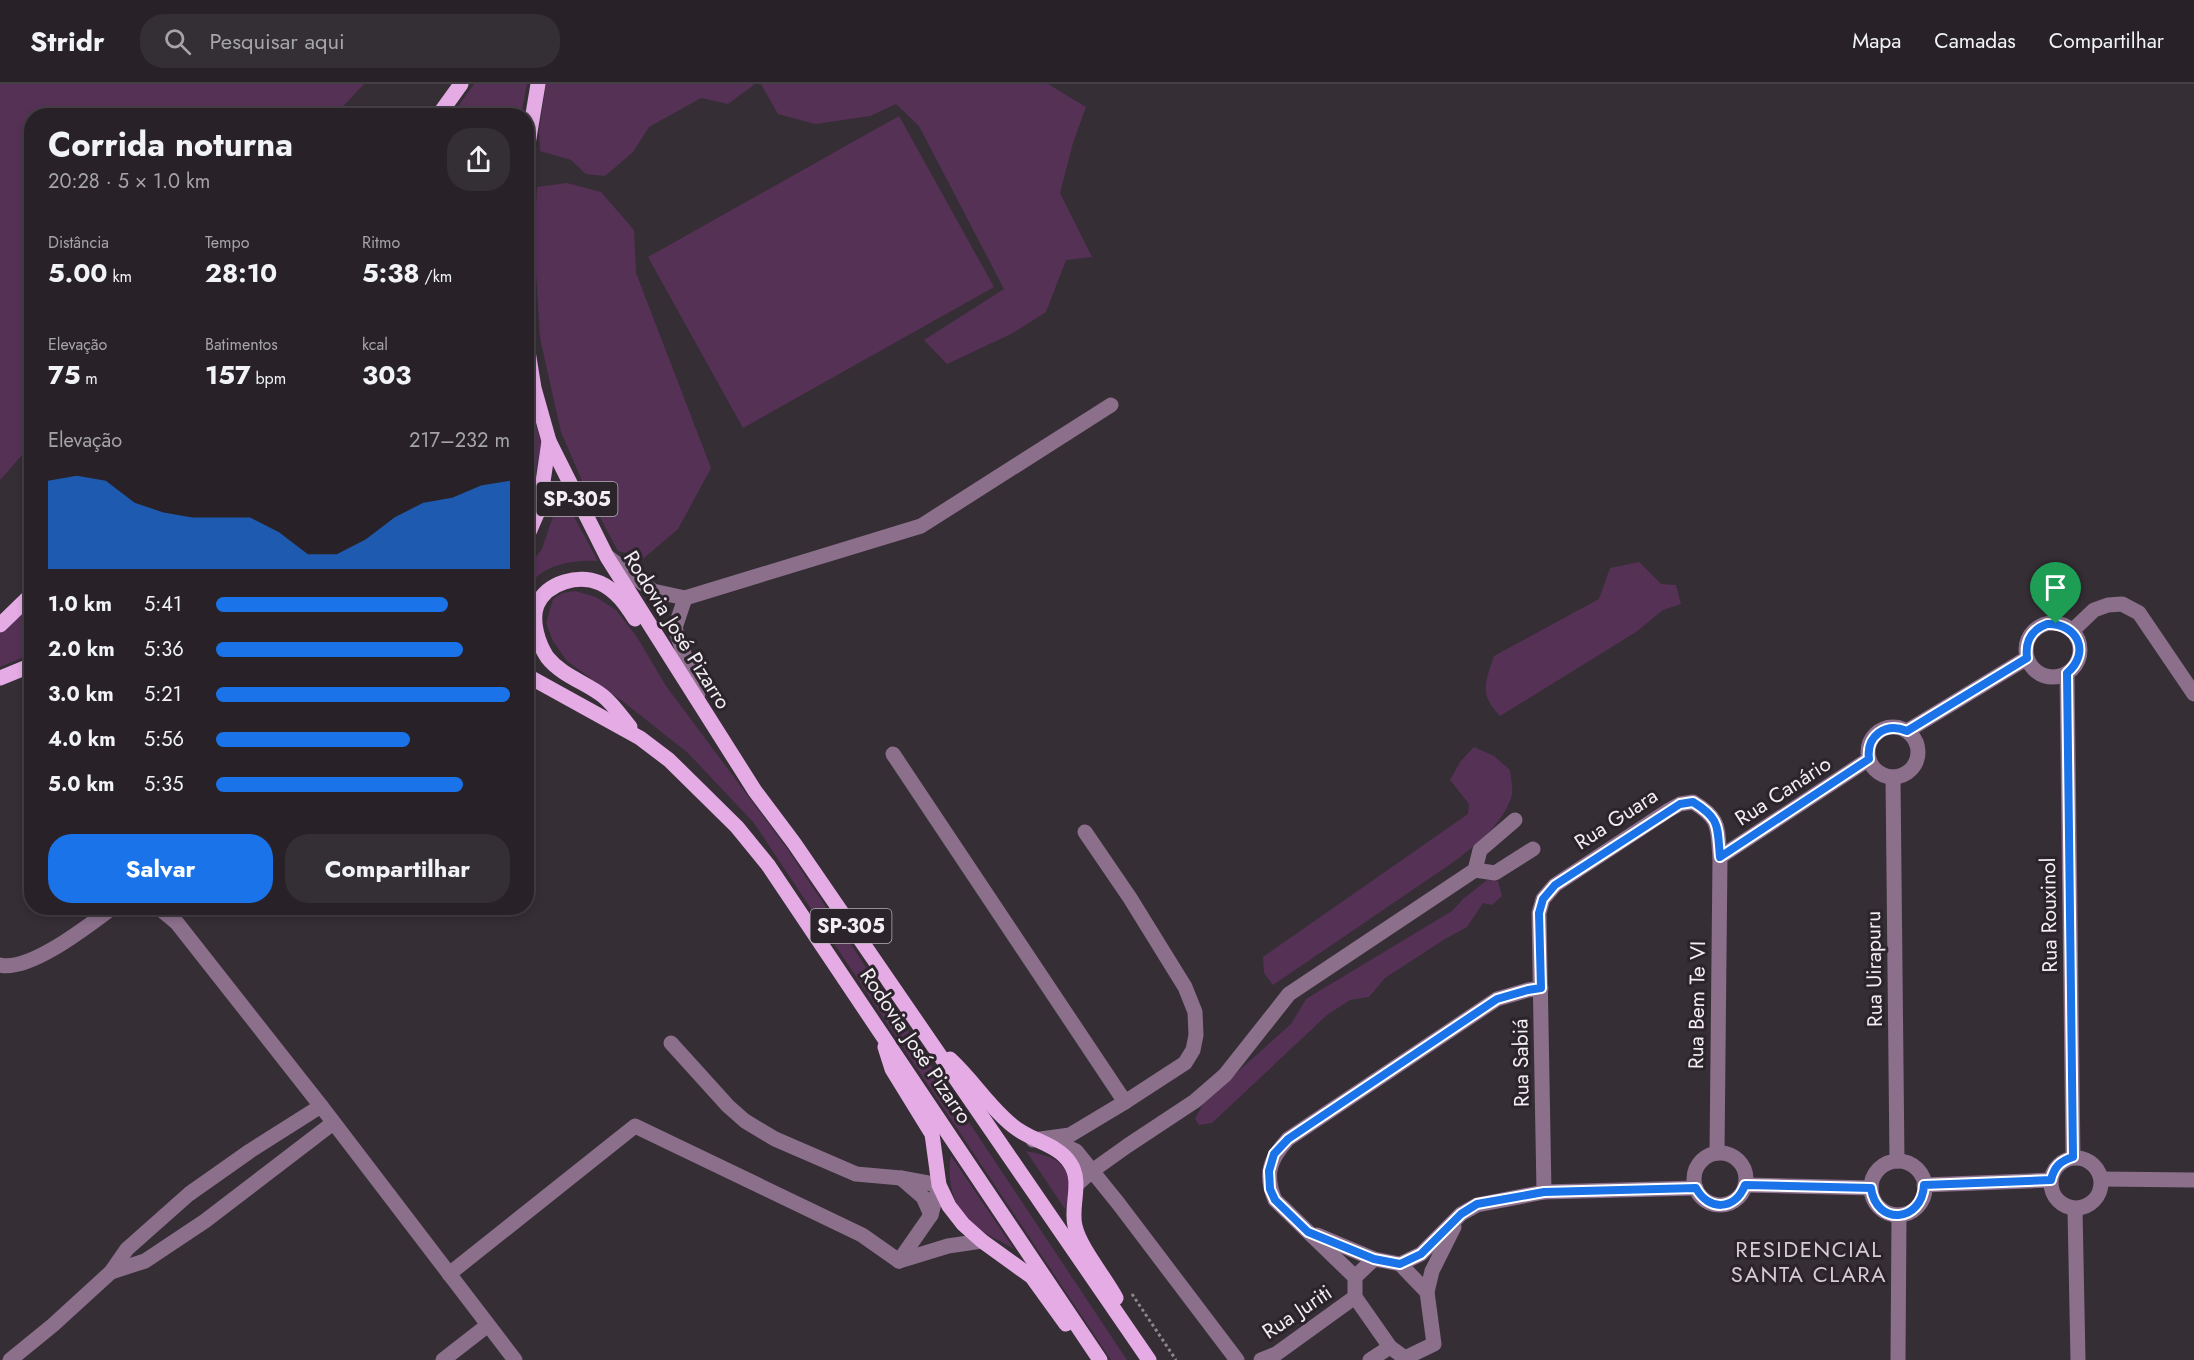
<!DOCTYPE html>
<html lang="pt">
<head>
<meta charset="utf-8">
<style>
	body { margin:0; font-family:Jost,sans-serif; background:#342f34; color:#f1f3f6; height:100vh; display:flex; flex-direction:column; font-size:22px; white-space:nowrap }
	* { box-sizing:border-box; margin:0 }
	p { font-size:20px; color:#a5a4a8 }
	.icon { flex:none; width:33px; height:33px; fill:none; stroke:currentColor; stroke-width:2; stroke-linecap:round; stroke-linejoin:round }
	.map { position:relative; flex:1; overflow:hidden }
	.panel { position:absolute; left:24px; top:24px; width:510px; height:807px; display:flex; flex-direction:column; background:#282228; border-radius:24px; box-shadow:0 3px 9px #0003,0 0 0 2px #443f45 }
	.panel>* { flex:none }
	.pin { position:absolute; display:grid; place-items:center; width:51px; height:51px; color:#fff; margin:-62px -26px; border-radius:50% 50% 50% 0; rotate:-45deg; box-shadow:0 0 6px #0007 }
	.pin .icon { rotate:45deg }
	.round { display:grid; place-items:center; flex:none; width:63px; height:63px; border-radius:24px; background:#342f34 }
	.headline { display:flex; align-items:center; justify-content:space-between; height:102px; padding:0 24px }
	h1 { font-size:33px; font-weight:700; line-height:45px }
	.stats { display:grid; grid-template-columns:repeat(3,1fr); gap:9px; height:102px; padding:6px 24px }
	.stats div { display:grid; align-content:center }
	.stats b { font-size:26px; font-weight:700 }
	.stats small { font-size:16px; font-weight:400 }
	.stats p { font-size:16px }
	.chart { height:168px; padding:12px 24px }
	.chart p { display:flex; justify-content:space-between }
	.chart svg { width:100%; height:108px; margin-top:6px; fill:#1a73e8; opacity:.7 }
	.cta { display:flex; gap:12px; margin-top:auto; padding:12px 24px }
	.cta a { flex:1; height:69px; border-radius:24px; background:#1a73e8; color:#fff; font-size:24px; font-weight:700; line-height:69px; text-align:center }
	.cta a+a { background:#342f34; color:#f1f3f6 }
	ul { padding:0 24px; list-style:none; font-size:20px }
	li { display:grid; grid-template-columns:96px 72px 1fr; align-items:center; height:45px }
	li i { height:15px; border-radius:8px; background:#1a73e8 }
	header { display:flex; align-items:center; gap:36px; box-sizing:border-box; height:84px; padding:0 30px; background:#282228; border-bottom:2px solid #443f45 }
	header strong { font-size:28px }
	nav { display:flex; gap:33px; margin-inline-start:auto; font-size:21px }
	.search { width:420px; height:54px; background:#342f34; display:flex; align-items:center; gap:15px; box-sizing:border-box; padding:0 21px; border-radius:24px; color:#a5a4a8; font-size:22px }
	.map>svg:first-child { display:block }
	.green { fill:#563156 }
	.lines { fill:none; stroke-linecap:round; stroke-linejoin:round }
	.path { stroke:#8d878d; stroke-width:3; stroke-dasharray:3 3; stroke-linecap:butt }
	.minor { stroke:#8b6f8b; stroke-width:15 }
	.major { stroke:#e5abe5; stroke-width:15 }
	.route-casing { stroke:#fff; stroke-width:12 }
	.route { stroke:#1a73e8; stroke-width:8 }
	.labels { text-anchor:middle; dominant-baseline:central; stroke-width:6; stroke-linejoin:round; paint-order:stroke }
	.shield { fill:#2b242b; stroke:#b7b1b7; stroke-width:1.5 }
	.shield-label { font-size:20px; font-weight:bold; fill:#f3eef3 }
	.street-label { font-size:21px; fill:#f3eef3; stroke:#2b242b }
	.neighbourhood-label { font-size:22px; letter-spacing:1.5px; fill:#d5ccd5; stroke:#2b242b }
</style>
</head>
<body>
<header>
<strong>Stridr</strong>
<div class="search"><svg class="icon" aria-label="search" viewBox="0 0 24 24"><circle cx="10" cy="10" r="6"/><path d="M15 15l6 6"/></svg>Pesquisar aqui</div>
<nav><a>Mapa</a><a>Camadas</a><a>Compartilhar</a></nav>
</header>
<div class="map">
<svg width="2194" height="1276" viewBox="0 0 2194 1276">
	<rect width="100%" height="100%" fill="#352e35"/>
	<g class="green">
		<polygon points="0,0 364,0 335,31 32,32 31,361 0,396"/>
		<polygon points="474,0 527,0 521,31 452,31"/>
		<polygon points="546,0 755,0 728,20 701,14 649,43 633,68 605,92 586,90 571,76 540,67 539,47"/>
		<polygon points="761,0 1048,0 1086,23 1073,59 1060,109 1092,173 1066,176 1046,228 1013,249 947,280 924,256 1004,205 919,42 896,20 870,32 815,40 778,30"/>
		<polygon points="899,32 994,203 743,344 648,173"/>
		<polygon points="567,99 601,108 634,146 636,189 711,384 678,445 644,474 618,467 589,413 561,348 540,254 534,158 537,103"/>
		<polygon points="527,309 541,359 530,423 527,431"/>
		<path d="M561,409L598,477C572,476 540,480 527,506V484L542,465Z"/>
		<path d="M1639,478L1661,500L1676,501L1681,520L1663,526L1636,548L1500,632C1479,610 1485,599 1494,572L1599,515L1610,484Z"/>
		<polygon points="575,507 596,513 616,526 637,553 666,602 786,763 1127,1276 1111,1276 754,739 688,669 625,619 567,577 553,557 546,539 553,515 562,509"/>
		<polygon points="31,520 31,570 0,583 0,550"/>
		<path d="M1474,663L1494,672L1510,686C1511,695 1514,707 1511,714C1502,741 1474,763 1452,779L1273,901L1264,889L1263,873L1468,730L1469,720L1450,696L1460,678Z"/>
		<polygon points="1487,796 1498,797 1502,812 1492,821 1483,819 1467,843 1445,855 1385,894 1369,913 1350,916 1327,931 1212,1039 1199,1041 1195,1035 1204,1018 1291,940 1306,915 1452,827 1463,815"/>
		<path d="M1026,1067C1049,1072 1068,1075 1069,1102C1070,1111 1069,1116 1065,1125Z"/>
		<path d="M951,1072L1014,1165C1001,1157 985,1150 973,1141C954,1128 946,1093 951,1072Z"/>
	</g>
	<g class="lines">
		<polyline class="path" points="1132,1210 1176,1276"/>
		<g class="minor">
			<polyline points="608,473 653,507 685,514 921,442 1111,321"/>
			<polyline points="685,514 675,544 698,610"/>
			<circle cx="2053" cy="566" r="27"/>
			<polyline points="2072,547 2094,526 2108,521 2122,520 2139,529 2194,610"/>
			<polyline points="2067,589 2073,1073"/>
			<circle cx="1893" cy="668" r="25"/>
			<polyline points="1907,647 2027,574"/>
			<polyline points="893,670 1125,1018"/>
			<polyline points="1893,693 1897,1077"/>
			<polyline points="1720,773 1869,675"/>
			<polyline points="1475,786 1495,789 1533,765"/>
			<polyline points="159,824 177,839 321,1022 515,1276"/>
			<path d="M0,881C30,888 89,841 112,824"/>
			<polyline points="671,959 728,1022 745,1037 775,1055 856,1090 901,1094 939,1101 931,1131 899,1177"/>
			<polyline points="1033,1056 1070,1051 1125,1018 1185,979 1193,966 1196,951 1195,928 1185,903 1130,814 1085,748"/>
			<polyline points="1048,1058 1059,1059 1076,1067 1118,1119 1237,1276"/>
			<circle cx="1720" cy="1095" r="26"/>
			<circle cx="2076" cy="1099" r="25"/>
			<circle cx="1898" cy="1104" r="27"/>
			<polyline points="901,1094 923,1113 931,1131"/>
			<polyline points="2101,1095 2194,1096"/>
			<polyline points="1076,1101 1092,1087 1127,1062 1195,1017 1225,991 1289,910 1475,786 1480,766 1515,736"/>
			<polyline points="1745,1101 1871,1104"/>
			<polyline points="1924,1101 2051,1096"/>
			<path d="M1544,1108L1539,829L1543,815L1555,801L1669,726L1680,720L1693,718C1721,735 1717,743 1720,773L1717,1069"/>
			<polyline points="2075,1125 2078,1276"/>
			<polyline points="1317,1151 1374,1175"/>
			<polyline points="899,1177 948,1162 982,1157"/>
			<polyline points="1400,1180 1427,1208 1434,1260 1405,1274 1390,1263 1355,1213 1355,1193 1374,1175 1400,1180 1421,1170 1461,1130 1477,1121 1544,1108 1696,1104"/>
			<polyline points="111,1188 145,1177 205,1137 333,1039"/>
			<polyline points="449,1190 635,1042 862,1151 899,1177"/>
			<path d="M1355,1193L1275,1116C1264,1090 1270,1075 1288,1055L1497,915L1528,906L1541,904"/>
			<polyline points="1427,1208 1432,1187 1454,1143"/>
			<polyline points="10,1276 53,1241 111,1188 127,1165 189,1110 250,1067 321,1022"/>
			<polyline points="443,1276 488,1241"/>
			<polyline points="1261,1276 1276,1270 1355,1213"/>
			<polyline points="1370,1276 1390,1263"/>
			<polyline points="1898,1276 1899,1131"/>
		</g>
		<g class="major">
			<polyline points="438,32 461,0"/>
			<polyline points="526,72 538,0"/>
			<polyline points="526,255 534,304 549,357 539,425 526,455"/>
			<polyline points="549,357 607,473 755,707 794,759 1149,1276"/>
			<polyline points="0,541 32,510"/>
			<polyline points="526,591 640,654 669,676 737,743 768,781 1100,1276"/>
			<polyline points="0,594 32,581"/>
			<path d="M630,643C622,633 613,620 603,612C585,598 562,592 547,573C538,559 531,537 537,521C547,498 579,490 600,499C616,506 626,521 635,535"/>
			<polyline points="885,963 892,985 932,1050 939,1101 949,1122 963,1140 982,1157 1032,1193 1066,1240"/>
			<path d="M950,975C973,996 988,1022 1013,1042C1031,1057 1058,1060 1070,1079C1083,1098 1070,1122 1075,1142C1080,1164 1105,1193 1116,1214"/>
		</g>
	</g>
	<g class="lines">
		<g class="route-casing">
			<path id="route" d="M2047,540C2078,539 2091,569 2067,589L2073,1073C2060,1077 2054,1083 2051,1096L1924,1101C1922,1139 1876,1142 1871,1104L1745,1101C1735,1127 1708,1127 1696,1104L1544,1108L1477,1120L1461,1130L1421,1170L1400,1180L1374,1175L1308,1148L1275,1116L1270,1105L1269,1087L1274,1070L1288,1055L1497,915L1528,906L1541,904L1539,829L1543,815L1555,801L1680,720L1693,718C1721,735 1717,743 1720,773L1869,675C1866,652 1885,638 1907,647L2027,574C2025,557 2031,546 2047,540Z"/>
		</g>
		<use href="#route" class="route"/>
	</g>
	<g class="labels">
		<g class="shield">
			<rect x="536.5" y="398" width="81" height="34" rx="4.5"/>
			<rect x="810.5" y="825" width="81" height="34" rx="4.5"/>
		</g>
		<g class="shield-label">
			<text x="577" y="415">SP-305</text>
			<text x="851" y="842">SP-305</text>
		</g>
		<g class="street-label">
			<text transform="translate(677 546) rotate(58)">Rodovia José Pizarro</text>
			<text transform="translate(1783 707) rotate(-33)">Rua Canário</text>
			<text transform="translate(1616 735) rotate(-33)">Rua Guara</text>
			<text transform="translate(2049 831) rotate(-91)">Rua Rouxinol</text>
			<text transform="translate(1874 885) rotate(-91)">Rua Uirapuru</text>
			<text transform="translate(1697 921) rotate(-89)">Rua Bem Te VI</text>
			<text transform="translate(916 962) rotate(56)">Rodovia José Pizarro</text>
			<text transform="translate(1521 979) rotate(-91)">Rua Sabiá</text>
			<text transform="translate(1297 1228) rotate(-34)">Rua Juriti</text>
		</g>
		<g class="neighbourhood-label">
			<text x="1809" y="1165">RESIDENCIAL<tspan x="1809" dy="25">SANTA CLARA</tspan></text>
		</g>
	</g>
</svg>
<div class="pin" style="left:2056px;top:540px;background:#1e9e55"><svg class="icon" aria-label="arrive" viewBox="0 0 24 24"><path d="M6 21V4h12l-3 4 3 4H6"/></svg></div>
<section class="panel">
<div class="headline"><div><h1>Corrida noturna</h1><p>20:28 · 5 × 1.0 km</p></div><a class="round"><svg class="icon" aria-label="share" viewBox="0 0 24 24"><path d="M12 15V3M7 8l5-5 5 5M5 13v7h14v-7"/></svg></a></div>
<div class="stats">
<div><p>Distância</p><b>5.00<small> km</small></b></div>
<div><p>Tempo</p><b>28:10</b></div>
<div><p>Ritmo</p><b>5:38<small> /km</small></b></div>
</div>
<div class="stats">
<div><p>Elevação</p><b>75<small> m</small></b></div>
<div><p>Batimentos</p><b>157<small> bpm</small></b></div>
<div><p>kcal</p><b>303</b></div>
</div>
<div class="chart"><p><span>Elevação</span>217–232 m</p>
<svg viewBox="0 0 160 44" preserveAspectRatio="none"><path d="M0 44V8L10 6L20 8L30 17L40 21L50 23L60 23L70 23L80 29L90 38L100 38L110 32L120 23L130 17L140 15L150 10L160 8V44z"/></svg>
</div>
<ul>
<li><b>1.0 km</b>5:41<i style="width:79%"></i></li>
<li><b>2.0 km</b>5:36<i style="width:84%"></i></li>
<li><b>3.0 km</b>5:21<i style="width:100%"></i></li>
<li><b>4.0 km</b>5:56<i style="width:66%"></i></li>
<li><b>5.0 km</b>5:35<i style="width:84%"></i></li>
</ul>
<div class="cta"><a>Salvar</a><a>Compartilhar</a></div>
</section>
</div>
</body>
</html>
